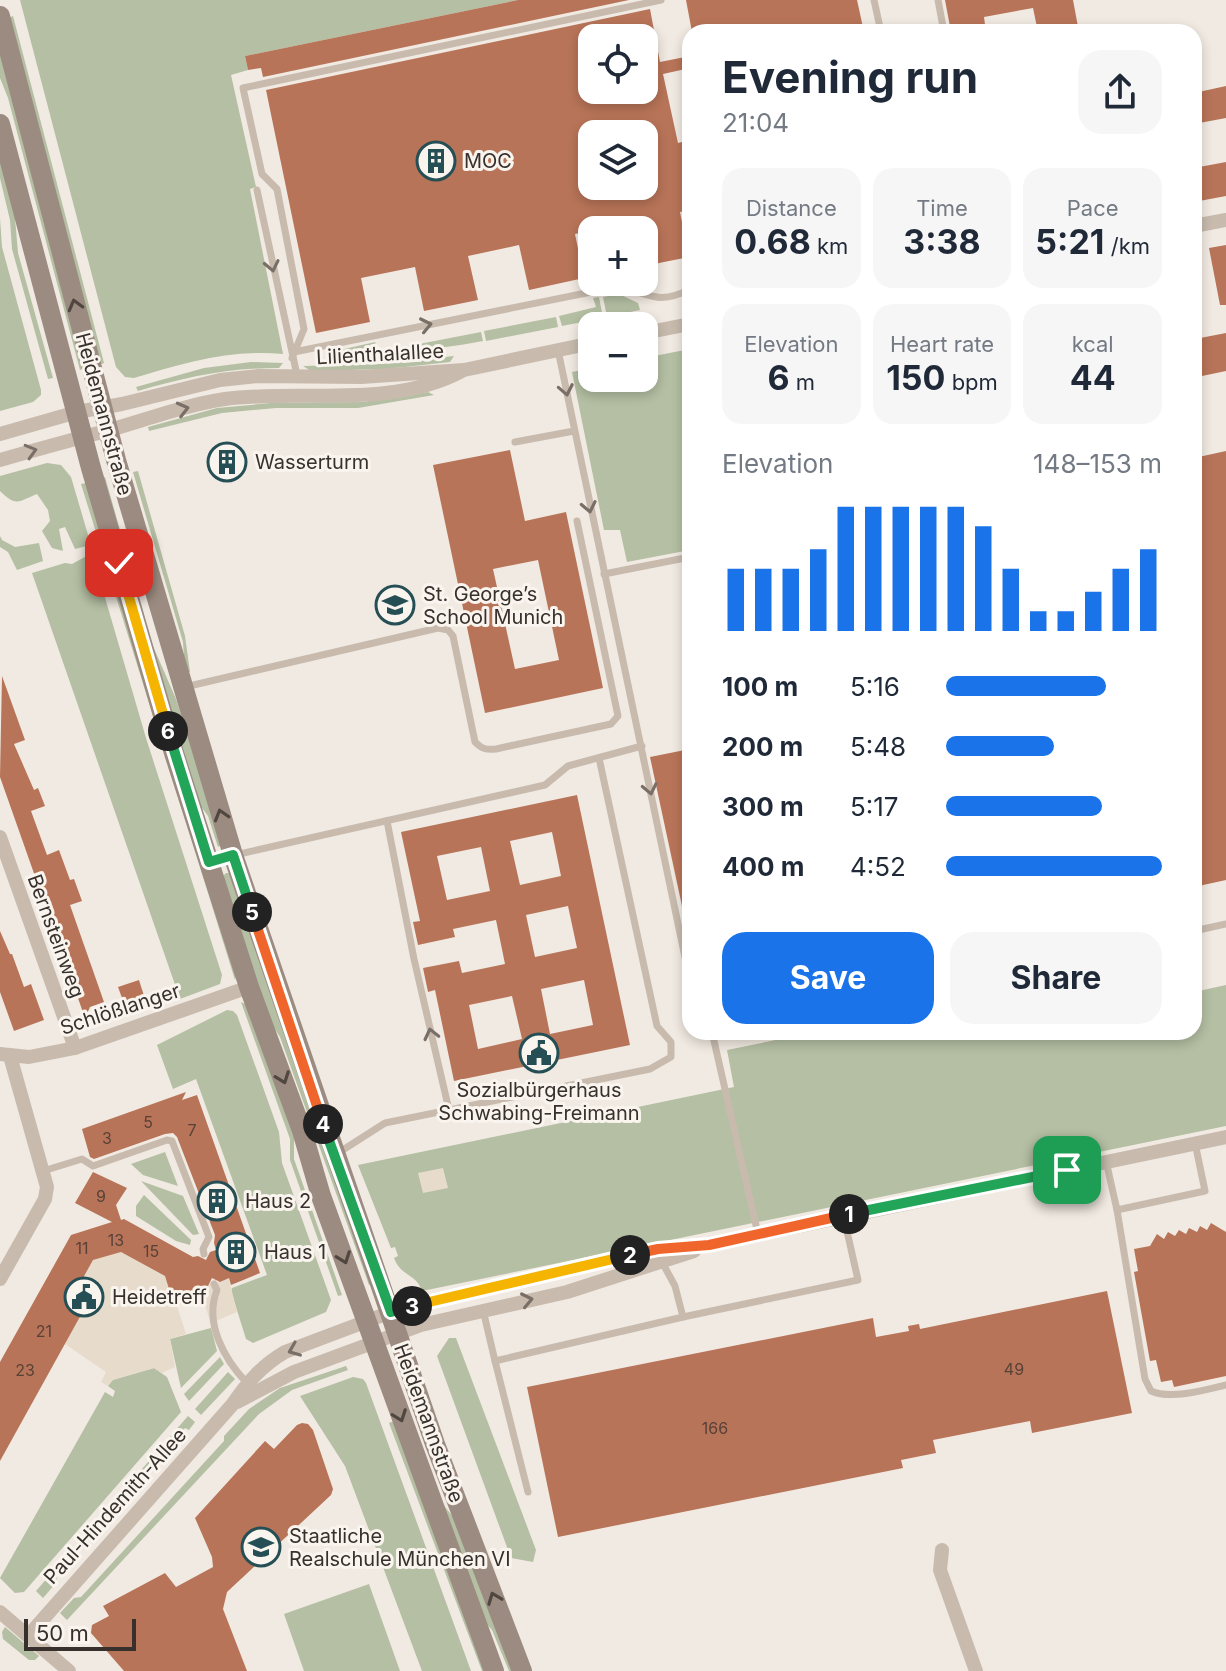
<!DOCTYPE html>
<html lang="en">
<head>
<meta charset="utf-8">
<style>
	body { margin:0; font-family:Inter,sans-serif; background:#f6f6f7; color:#1f2937; height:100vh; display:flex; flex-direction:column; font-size:30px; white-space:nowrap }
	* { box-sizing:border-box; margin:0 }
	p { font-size:26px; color:#747a83 }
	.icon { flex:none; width:44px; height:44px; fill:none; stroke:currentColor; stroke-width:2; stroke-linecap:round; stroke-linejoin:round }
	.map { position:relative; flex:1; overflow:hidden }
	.details { position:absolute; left:682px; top:24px; width:520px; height:1016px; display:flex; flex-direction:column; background:#fff; border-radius:24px; box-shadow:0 4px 12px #0003 }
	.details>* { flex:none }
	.buttons { position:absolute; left:578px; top:24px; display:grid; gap:16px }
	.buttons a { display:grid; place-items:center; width:80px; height:80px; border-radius:16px; background:#fff; box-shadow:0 4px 12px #0003; font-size:40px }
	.scale { position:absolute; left:24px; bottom:20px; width:112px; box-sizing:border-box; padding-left:8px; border:4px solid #38302c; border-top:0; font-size:22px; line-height:28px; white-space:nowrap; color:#38302c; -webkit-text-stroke:6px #f9f4ee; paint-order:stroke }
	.pin { position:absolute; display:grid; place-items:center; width:68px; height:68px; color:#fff; margin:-34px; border-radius:16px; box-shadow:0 4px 12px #0006 }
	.km { position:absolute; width:40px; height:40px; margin:-20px; border-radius:50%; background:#222; color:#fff; font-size:22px; line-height:40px; text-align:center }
	.round { display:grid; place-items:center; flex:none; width:84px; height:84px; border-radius:24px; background:#f6f6f7 }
	.overview { display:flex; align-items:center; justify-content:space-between; height:136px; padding:0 40px }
	h1 { font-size:44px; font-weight:700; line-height:60px }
	.metrics { display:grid; grid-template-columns:repeat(3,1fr); gap:12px; height:136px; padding:8px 40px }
	.metrics div { display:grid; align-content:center; border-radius:20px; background:#f6f6f7; text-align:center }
	.metrics b { font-size:34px; font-weight:700 }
	.metrics small { font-size:22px; font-weight:400 }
	.metrics p { font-size:22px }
	.chart { height:224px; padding:16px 40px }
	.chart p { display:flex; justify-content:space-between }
	.chart svg { width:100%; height:144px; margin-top:8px; stroke:#1a73e8; stroke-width:6 }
	.primary-button { display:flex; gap:16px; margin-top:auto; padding:16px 40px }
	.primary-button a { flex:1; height:92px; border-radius:24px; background:#1a73e8; color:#fff; font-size:32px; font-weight:700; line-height:92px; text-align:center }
	.primary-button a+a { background:#f6f6f7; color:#1f2937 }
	ul { padding:0 40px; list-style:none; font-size:26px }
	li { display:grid; grid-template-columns:128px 96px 1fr; align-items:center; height:60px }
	li i { height:20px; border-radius:10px; background:#1a73e8 }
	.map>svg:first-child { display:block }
	.green { fill:#b4bfa3 }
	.plaza { fill:#e7dccb }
	.building { fill:#b87458; fill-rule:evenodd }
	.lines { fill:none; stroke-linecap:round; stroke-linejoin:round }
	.service { stroke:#c8bbae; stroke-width:7 }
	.minor { stroke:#c8bbae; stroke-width:14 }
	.secondary { stroke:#9c8b80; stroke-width:20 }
	.oneway { stroke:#796f66 }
	.oneway2 { stroke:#514741 }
	.split-1-casing { stroke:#fff; stroke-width:16 }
	.split-2-casing { stroke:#fff; stroke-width:16 }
	.split-3-casing { stroke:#fff; stroke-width:16 }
	.split-4-casing { stroke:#fff; stroke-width:16 }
	.split-5-casing { stroke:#fff; stroke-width:16 }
	.split-6-casing { stroke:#fff; stroke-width:16 }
	.split-7-casing { stroke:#fff; stroke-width:16 }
	.split-1 { stroke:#22a559; stroke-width:10 }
	.split-2 { stroke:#f0652b; stroke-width:10 }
	.split-3 { stroke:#f5b400; stroke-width:10 }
	.split-4 { stroke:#22a559; stroke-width:10 }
	.split-5 { stroke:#f0652b; stroke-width:10 }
	.split-6 { stroke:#22a559; stroke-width:10 }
	.split-7 { stroke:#f5b400; stroke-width:10 }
	.labels { text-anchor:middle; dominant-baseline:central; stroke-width:6; stroke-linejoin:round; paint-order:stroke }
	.number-label { font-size:16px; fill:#584137 }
	.poi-label { font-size:20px; fill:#38302c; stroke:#f9f4ee; text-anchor:start }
	.street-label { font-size:20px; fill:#38302c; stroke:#f9f4ee }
</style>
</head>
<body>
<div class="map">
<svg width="1226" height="1671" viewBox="0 0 1226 1671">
	<rect width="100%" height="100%" fill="#f1eae2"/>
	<g class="green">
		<path d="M20,0H518L245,56L248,70L231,75L256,187L250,189L283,354C231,349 183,363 134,378L125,377L116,367Z"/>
		<polygon points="13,16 104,363 99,365 8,18"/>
		<polygon points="0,48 85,368 80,370 8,98 0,78"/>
		<polygon points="0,158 15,218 18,253 53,378 48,379 12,249 10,220 0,178"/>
		<polygon points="0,218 2,247 41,390 41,395 33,402 0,411"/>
		<polygon points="619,294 638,303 640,310 607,317 603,297"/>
		<polygon points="599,297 603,318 562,326 559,316 596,307 593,298"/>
		<polygon points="556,317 558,327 486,341 484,331"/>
		<path d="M481,332L483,341C431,351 380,354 327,356V353L375,342L378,352Z"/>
		<polygon points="690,349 690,550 627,562 620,530 604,530 572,372 592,368 592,378 644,378 644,358"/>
		<polygon points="454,356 450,362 386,369 311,371 303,366 382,364"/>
		<path d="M251,362L283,363L279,368C227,368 187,377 138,391L136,387L204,368Z"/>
		<polygon points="428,392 434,395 358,408 276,408 222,413 149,431 148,427 217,408 271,403 363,402"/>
		<path d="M47,463L61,465L71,477L91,545L75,549L65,527L59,529L63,551L52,548L42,531L50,521L48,510L37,494C17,502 17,507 0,491V476Z"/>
		<polygon points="138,471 185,636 190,672 185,672 183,642 133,472"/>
		<polygon points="105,477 153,646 176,699 222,845 218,847 208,816 197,801 100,479"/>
		<polygon points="86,483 236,975 235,980 81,484"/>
		<polygon points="0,536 2,540 15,547 39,543 43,561 17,570 8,552 0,547"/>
		<polygon points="92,553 146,738 222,975 220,984 180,999 32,573 65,563 72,564"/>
		<polygon points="226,873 229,873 373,1284 369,1285 280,1037 269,1020 223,876"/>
		<path d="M1226,985V1126L422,1291C416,1273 401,1277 394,1258L398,1256L395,1247L391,1248L358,1165L734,1087L727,1050L815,1032H1194V992Z"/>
		<polygon points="241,1002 245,1004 294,1138 294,1159 342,1295 338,1296 290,1160 290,1139"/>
		<polygon points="227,1010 233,1011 237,1015 279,1132 282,1163 331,1300 326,1312 253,1343 246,1339 231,1291 232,1288 267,1275 196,1079 173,1089 157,1045"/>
		<polygon points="165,1152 178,1186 143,1175 131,1164"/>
		<polygon points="141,1181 183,1196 199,1234 193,1235"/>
		<polygon points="144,1195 191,1240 190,1245 176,1241 136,1216 136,1206"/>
		<polygon points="211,1328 217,1351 181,1388 170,1339"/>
		<polygon points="449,1338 456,1338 536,1550 533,1562 511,1558 437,1356"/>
		<polygon points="220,1357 224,1364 189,1401 184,1394"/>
		<polygon points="346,1366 348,1370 292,1390 259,1414 67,1620 60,1613 74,1598 81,1597 224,1441 224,1436 249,1409 280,1388"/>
		<polygon points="154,1368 167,1377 181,1412 24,1592 15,1593 0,1578 105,1392 113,1397 115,1391 108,1386 112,1380"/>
		<polygon points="228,1372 235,1379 201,1415 195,1409"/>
		<polygon points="353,1377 363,1379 366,1383 471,1671 422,1671 345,1466 300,1396"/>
		<polygon points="188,1416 195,1422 189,1430 185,1428 57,1575 56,1583 43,1598 36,1591"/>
		<polygon points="394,1421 487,1671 482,1671 389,1423"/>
		<polygon points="442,1503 453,1517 515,1671 509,1671 492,1630 484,1621"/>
		<polygon points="369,1584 400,1671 304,1671 284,1614"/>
		<polygon points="5,1627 39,1656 35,1660 29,1660 3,1639 2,1632"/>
	</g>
	<g class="plaza">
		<polygon points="443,1168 448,1188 423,1193 418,1173"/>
		<polygon points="121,1252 165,1276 173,1302 201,1294 199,1287 223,1281 228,1275 237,1312 211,1323 202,1297 177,1306 186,1334 170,1339 175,1367 162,1373 154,1368 113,1380 108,1386 101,1382 106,1372 65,1344 81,1277 93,1260"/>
	</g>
	<g class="building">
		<polygon points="518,0 629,0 263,77 261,68 248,70 245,56"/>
		<polygon points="686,0 857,0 864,32 692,32"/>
		<polygon points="945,0 1073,0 1079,32 1038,32 1033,8 984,17 986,32 951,32"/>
		<path d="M650,9L660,62L690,56V68L663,74L678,143L690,140V210L680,212L689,257L644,266V230H627L626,224L592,230L575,234L584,278L529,290L519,245L482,253L468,256L478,300L424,311L415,267L361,278L370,322L316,333L266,90ZM592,38H644V90H592ZM592,134H644V186H592Z"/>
		<polygon points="1226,86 1226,118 1194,124 1194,93"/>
		<polygon points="1226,162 1226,196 1194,202 1194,168"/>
		<polygon points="1226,245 1226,305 1220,305 1209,248"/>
		<polygon points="1226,333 1226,371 1202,376 1195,339"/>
		<polygon points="237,447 242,473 217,477 212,452"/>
		<path d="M510,450L525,521L566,512L603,688L485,713L433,465ZM538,560L559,660L515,669L493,569Z"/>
		<polygon points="1226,451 1226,880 1194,887 1194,458"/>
		<polygon points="2,676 25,740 14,744 34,790 38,788 45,806 31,811 47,855 59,850 70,880 74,879 82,901 70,905 104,1002 90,1007 85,1018 0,777"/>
		<polygon points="690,749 690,920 685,920 650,757"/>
		<path d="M577,795L630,1045L454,1081L435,990L428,992L423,968L459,961L462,973L505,964L496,920L453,929L455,937L418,945L413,922L420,921L401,832ZM552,832L561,876L520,885L510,841ZM481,847L490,891L447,900L437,856ZM568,906L577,948L535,957L526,915ZM584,980L593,1025L550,1034L541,989ZM512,996L522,1039L478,1049L469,1005Z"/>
		<polygon points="0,931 10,954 12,954 24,987 31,984 44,1020 14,1031 0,992"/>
		<polygon points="139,980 145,999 125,1006 118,987"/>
		<polygon points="186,1092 182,1100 197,1095 260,1273 231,1285 229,1278 220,1282 212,1278 208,1286 200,1289 201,1293 173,1302 165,1276 121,1252 93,1260 83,1278 97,1286 0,1461 0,1362 71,1235 112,1222 75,1203 93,1172 127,1188 116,1205 121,1220 124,1219 193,1257 198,1256 206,1260 210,1252 216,1250 214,1243 215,1235 177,1137 173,1133 165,1134 94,1159 90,1157 82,1129"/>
		<polygon points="1211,1223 1226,1232 1226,1376 1174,1387 1172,1380 1161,1382 1156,1360 1150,1361 1134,1272 1138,1271 1134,1249 1150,1246 1157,1234 1164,1239 1168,1232 1175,1236 1179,1230 1186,1234 1189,1228 1197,1232 1200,1226 1207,1230"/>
		<polygon points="1107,1291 1132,1413 1032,1433 1030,1421 933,1440 936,1453 901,1460 903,1468 558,1537 527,1387 873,1318 876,1337 909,1331 908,1326 919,1324 920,1329"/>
		<polygon points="302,1423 308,1424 313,1430 333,1489 331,1495 227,1592 223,1609 247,1671 124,1671 91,1633 92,1625 109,1616 103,1606 165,1573 176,1587 213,1567 212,1557 195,1518 265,1441 274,1449 297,1425"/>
	</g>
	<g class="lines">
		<g class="service">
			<polyline points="874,0 881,32"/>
			<polyline points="938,0 944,32"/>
			<polyline points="257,190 297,375"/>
			<polyline points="558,350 690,981"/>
			<path d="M294,352L611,288C643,285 651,310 690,289"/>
			<polyline points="292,358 304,329 277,189 262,174 243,88 661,0"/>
			<polyline points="515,442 574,431"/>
			<polyline points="604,574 690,557"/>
			<path d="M185,687L438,628L448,630L453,636L475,742C482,749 486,750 496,749L611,724L618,716L577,521"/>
			<polyline points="387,821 414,959 449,1110"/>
			<polyline points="235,855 545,785 568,766 642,746"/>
			<polyline points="1194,931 1226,924"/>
			<polyline points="712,1032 758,1234"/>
			<polyline points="338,1153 385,1123 650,1069 671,1057 671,1042 657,1026 599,758"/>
			<polyline points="1106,1161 1117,1210 1205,1191 1195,1143"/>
			<polyline points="43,1171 82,1159 93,1166 167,1140 172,1141 209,1237 203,1249 204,1254"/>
			<path d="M1117,1210L1145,1379L1151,1391C1171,1400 1205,1390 1226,1385"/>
			<path d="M214,1284L217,1290C204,1323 224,1359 247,1383"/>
			<polyline points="483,1310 495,1361 683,1317 675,1286 662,1262"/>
			<polyline points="683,1317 858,1280 844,1218"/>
			<polyline points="495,1361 528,1492"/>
		</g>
		<g class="minor">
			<polyline points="1194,226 1226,220"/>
			<polyline points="644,333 690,324"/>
			<polyline points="0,434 77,412 122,404 220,380 258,376 361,377 464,370 592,343"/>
			<path d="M0,460C35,450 71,440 106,431C145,420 185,405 225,399C302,389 388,409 460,372"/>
			<polyline points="0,837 75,1048"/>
			<polyline points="0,1054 29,1057 75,1048 249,987"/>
			<polyline points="0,1279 45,1199 47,1187 10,1056"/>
			<polyline points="237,1402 294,1372 421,1325 567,1292 694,1251"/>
			<polyline points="942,1550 940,1570 976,1671"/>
			<polyline points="0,1612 69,1671"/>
			<path d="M29,1635L232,1405C247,1383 261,1366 285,1352L391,1312L429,1301L629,1255L658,1249L709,1245L1226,1137"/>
		</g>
		<g class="secondary">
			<polyline points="0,16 116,460 233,855 435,1444 522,1671"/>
			<polyline points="0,124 91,468 174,753 249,987 302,1131 321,1196 494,1671"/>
		</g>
	</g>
	<defs><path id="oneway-chevron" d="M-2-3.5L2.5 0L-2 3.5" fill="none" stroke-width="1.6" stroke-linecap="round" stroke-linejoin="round" transform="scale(2)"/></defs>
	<g class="oneway">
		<use href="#oneway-chevron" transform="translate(272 266) rotate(78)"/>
		<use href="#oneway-chevron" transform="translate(426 325) rotate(-12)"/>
		<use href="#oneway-chevron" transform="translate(566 390) rotate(79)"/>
		<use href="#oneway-chevron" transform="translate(183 409) rotate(-14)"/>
		<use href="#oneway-chevron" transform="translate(31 451) rotate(-16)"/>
		<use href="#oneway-chevron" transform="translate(589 507) rotate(78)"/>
		<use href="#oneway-chevron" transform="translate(650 789) rotate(78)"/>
		<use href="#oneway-chevron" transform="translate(431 1034) rotate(-103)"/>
		<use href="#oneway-chevron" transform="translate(527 1300) rotate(-12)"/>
		<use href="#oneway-chevron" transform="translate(294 1350) rotate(158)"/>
	</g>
	<g class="oneway2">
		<use href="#oneway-chevron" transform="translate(75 305) rotate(-105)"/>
		<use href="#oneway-chevron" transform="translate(221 815) rotate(-107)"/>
		<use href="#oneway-chevron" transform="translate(283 1078) rotate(70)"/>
		<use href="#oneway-chevron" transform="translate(344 1258) rotate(70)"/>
		<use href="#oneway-chevron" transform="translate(400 1416) rotate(70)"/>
		<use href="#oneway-chevron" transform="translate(494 1598) rotate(-111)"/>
	</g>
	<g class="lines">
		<g class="split-1-casing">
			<polyline id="split-1" points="849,1214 1067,1170"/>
		</g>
		<g class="split-2-casing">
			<polyline id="split-2" points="630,1255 658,1249 709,1245 849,1214"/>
		</g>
		<g class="split-3-casing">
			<polyline id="split-3" points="412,1306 630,1255"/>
		</g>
		<g class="split-4-casing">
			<polyline id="split-4" points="323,1124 391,1312 412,1306"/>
		</g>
		<g class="split-5-casing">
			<polyline id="split-5" points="252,912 323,1124"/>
		</g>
		<g class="split-6-casing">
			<polyline id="split-6" points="168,731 209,862 233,855 252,912"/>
		</g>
		<g class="split-7-casing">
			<polyline id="split-7" points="119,563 168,731"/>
		</g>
		<use href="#split-1" class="split-1"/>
		<use href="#split-2" class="split-2"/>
		<use href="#split-3" class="split-3"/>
		<use href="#split-4" class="split-4"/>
		<use href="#split-5" class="split-5"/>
		<use href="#split-6" class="split-6"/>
		<use href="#split-7" class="split-7"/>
	</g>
	<defs>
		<g id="building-ring" transform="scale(2)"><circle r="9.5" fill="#f9f4ee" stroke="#264f55" stroke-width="1.5"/><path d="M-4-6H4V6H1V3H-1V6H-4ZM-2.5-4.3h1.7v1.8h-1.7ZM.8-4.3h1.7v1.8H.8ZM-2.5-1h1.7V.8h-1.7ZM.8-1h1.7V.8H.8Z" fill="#264f55"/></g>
		<g id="school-ring" transform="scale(2)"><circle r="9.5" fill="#f9f4ee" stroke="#264f55" stroke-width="1.5"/><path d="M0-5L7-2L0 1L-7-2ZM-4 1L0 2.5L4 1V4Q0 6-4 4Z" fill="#264f55"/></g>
		<g id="civic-ring" transform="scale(2)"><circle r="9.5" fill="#f9f4ee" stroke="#264f55" stroke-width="1.5"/><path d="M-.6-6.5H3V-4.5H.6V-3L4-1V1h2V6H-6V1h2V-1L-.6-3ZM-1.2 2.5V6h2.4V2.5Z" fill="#264f55"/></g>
	</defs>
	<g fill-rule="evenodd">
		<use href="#building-ring" x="436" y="161"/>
		<use href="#building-ring" x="227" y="462"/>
		<use href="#school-ring" x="395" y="605"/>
		<use href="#civic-ring" x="539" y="1053"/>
		<use href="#building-ring" x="217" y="1201"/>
		<use href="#building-ring" x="236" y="1252"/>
		<use href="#civic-ring" x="84" y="1297"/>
		<use href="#school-ring" x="261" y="1547"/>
	</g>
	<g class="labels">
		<g class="number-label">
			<text x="148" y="1122">5</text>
			<text x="192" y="1130">7</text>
			<text x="107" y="1138">3</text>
			<text x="101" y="1196">9</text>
			<text x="116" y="1240">13</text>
			<text x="82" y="1248">11</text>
			<text x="151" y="1251">15</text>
			<text x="44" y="1331">21</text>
			<text x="1014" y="1369">49</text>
			<text x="25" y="1370">23</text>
			<text x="715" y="1428">166</text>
		</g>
		<g class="poi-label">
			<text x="464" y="161">MOC</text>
			<text x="255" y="462">Wasserturm</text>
			<text x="423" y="594">St. George’s<tspan x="423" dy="23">School Munich</tspan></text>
			<text x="539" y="1090" text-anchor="middle">Sozialbürgerhaus<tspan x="539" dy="23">Schwabing-Freimann</tspan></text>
			<text x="245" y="1201">Haus 2</text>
			<text x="264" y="1252">Haus 1</text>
			<text x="112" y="1297">Heidetreff</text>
			<text x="289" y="1536">Staatliche<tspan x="289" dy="23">Realschule München VI</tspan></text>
		</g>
		<g class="street-label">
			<text transform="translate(380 354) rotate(-3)">Lilienthalallee</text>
			<text transform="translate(104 414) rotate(75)">Heidemannstraße</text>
			<text transform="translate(56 936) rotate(70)">Bernsteinweg</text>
			<text transform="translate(120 1009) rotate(-18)">Schlößlanger</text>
			<text transform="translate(429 1423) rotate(70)">Heidemannstraße</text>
			<text transform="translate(115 1506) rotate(-48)">Paul-Hindemith-Allee</text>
		</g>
	</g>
</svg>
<div class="buttons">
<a><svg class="icon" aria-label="locate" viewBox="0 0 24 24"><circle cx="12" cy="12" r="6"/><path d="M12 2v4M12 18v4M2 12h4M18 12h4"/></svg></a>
<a><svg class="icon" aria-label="layers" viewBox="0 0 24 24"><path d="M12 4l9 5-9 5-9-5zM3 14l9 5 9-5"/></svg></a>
<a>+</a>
<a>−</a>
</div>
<div class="scale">50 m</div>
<div class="pin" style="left:1067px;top:1170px;background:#1e9e55"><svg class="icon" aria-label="arrive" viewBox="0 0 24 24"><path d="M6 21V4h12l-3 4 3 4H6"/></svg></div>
<div class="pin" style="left:119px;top:563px;background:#d93025"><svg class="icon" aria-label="check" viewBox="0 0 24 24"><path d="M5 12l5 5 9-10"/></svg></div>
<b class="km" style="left:849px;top:1214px">1</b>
<b class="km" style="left:630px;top:1255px">2</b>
<b class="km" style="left:412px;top:1306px">3</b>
<b class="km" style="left:323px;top:1124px">4</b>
<b class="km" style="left:252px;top:912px">5</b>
<b class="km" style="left:168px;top:731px">6</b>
<section class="details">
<div class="overview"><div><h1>Evening run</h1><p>21:04</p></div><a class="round"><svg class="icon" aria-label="share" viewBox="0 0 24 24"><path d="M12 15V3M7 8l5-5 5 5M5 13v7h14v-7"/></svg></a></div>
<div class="metrics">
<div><p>Distance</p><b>0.68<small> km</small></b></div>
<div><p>Time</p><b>3:38</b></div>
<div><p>Pace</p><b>5:21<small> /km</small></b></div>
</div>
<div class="metrics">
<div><p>Elevation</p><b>6<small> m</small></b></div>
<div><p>Heart rate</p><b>150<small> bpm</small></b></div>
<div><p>kcal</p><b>44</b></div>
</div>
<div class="chart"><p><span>Elevation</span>148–153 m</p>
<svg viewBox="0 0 160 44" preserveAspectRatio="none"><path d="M5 44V25M15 44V25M25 44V25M35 44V19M45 44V6M55 44V6M65 44V6M75 44V6M85 44V6M95 44V12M105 44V25M115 44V38M125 44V38M135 44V32M145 44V25M155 44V19"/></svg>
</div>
<ul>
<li><b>100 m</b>5:16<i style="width:74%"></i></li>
<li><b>200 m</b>5:48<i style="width:50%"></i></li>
<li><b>300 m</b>5:17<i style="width:72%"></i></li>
<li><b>400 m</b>4:52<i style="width:100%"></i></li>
</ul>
<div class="primary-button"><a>Save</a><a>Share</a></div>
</section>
</div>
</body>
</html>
